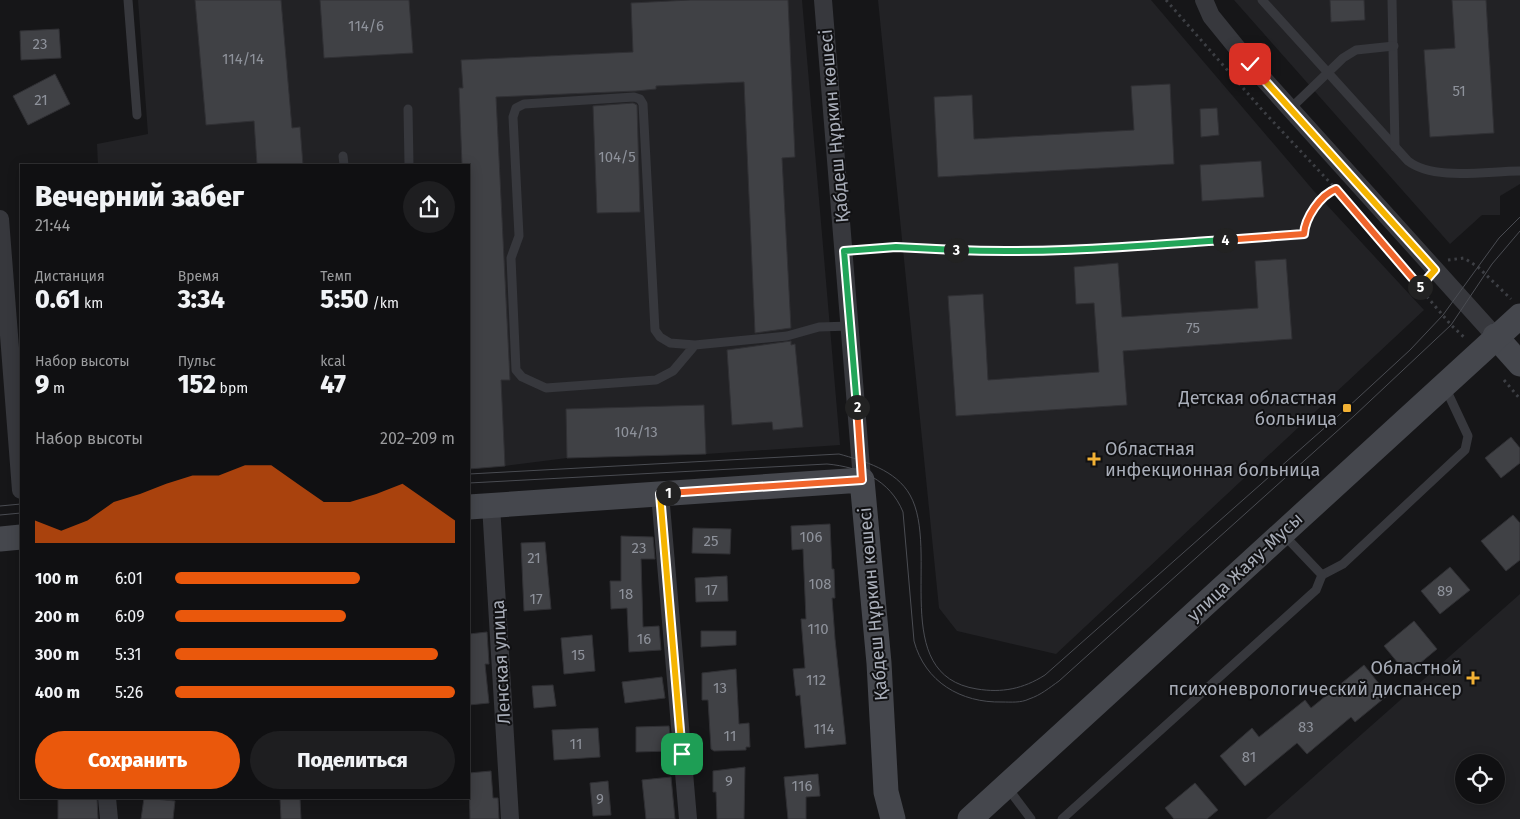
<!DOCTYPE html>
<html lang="ru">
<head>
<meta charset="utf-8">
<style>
	body { margin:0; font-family:"Fira Sans",sans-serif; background:#1e1e20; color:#f1f3f6; height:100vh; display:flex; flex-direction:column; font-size:19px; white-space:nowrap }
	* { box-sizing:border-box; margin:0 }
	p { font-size:16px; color:#9c9d9f }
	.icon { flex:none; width:28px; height:28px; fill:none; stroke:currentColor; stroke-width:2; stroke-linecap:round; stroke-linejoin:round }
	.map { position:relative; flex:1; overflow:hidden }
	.side { position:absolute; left:20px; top:164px; width:450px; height:635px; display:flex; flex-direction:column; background:#101012; border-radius:0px; box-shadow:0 2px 12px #0003,0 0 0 1px #303032 }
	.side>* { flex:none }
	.fabs { position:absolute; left:1455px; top:754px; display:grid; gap:10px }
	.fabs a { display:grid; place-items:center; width:50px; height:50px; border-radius:50%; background:#101012; box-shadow:0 2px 12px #0003,0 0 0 1px #303032; font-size:25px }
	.pin { position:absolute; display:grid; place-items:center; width:42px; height:42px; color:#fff; margin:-21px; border-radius:10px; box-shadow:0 2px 8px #0006 }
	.km { position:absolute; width:25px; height:25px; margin:-12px; border-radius:50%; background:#222; color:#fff; font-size:14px; line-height:25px; text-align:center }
	.round { display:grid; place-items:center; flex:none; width:52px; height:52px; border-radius:26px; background:#1e1e20 }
	.overview { display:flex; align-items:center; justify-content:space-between; height:85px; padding:0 15px }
	h1 { font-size:28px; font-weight:800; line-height:38px }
	.metrics { display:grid; grid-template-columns:repeat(3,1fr); gap:8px; height:85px; padding:5px 15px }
	.metrics div { display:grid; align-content:center }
	.metrics b { font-size:25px; font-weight:800 }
	.metrics small { font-size:14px; font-weight:400 }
	.metrics p { font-size:14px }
	.chart { height:140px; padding:10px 15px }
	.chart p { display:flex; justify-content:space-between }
	.chart svg { width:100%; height:90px; margin-top:5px; fill:#ea580c; opacity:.7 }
	.cta { display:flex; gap:10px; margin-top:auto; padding:10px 15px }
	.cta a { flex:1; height:58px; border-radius:30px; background:#ea580c; color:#fff; font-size:20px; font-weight:800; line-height:58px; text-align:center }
	.cta a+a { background:#1e1e20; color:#f1f3f6 }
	ul { padding:0 15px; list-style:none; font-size:16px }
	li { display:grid; grid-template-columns:80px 60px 1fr; align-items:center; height:38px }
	li i { height:12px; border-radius:6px; background:#ea580c }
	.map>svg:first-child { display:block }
	.built { fill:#222225; fill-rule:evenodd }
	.building { fill:#404145; stroke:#303034 }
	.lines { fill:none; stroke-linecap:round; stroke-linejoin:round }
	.path { stroke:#3d3f44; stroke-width:3; stroke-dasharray:2.5 4; stroke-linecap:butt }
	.lane { stroke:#37383d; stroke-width:9 }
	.street { stroke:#37383d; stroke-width:18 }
	.secondary { stroke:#45474d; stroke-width:25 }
	.tram { stroke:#4a4c52; stroke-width:1 }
	.split-1-casing { stroke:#fff; stroke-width:10 }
	.split-2-casing { stroke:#fff; stroke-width:10 }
	.split-3-casing { stroke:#fff; stroke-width:10 }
	.split-4-casing { stroke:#fff; stroke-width:10 }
	.split-5-casing { stroke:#fff; stroke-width:10 }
	.split-6-casing { stroke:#fff; stroke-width:10 }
	.split-1 { stroke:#f5b400; stroke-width:6 }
	.split-2 { stroke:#f0652b; stroke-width:6 }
	.split-3 { stroke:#22a559; stroke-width:6 }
	.split-4 { stroke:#22a559; stroke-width:6 }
	.split-5 { stroke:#f0652b; stroke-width:6 }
	.split-6 { stroke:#f5b400; stroke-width:6 }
	.poi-dot { fill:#f2b134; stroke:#111113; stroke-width:2 }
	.labels { text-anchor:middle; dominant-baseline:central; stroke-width:4; stroke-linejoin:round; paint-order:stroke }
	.number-label { font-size:15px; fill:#8e929b }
	.street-label { font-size:18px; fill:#a8adb8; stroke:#111113 }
	.poi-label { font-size:18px; fill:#a8adb8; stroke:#111113; text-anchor:end }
</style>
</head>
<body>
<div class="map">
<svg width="1520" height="819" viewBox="0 0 1520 819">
	<rect width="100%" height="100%" fill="#161618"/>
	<g class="built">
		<polygon points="138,0 802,0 840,445 706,454 567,458 505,466 469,468 469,165 98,165 97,144 148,134"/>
		<polygon points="878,0 1151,0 1313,190 1424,310 1056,654 957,631 939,608"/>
		<polygon points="1234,0 1520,0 1520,184 1500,196 1500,215 1482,215 1450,244"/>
		<path d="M1520,594V819H1266ZM1496,762V795H1464V762Z"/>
	</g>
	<g class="building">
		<polygon points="195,0 281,0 292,128 300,127 303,165 257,165 254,121 206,125"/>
		<polygon points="320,0 409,0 413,53 324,58"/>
		<polygon points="690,0 788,0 795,157 782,158 791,328 755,333 744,82 656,86 656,89 636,91 496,97 510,380 501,380 505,466 469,469 469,165 462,165 459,88 463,88 461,60 633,52 631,3"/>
		<polygon points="1330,0 1364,0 1365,20 1331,22"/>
		<polygon points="1452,0 1486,0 1494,133 1430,137 1424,50 1455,48"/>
		<polygon points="59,29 61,58 21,60 20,31"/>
		<polygon points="55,74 70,104 28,125 13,96"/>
		<polygon points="1170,84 1174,164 938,177 934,97 972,95 974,139 1134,130 1131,86"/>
		<polygon points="633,103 637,105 640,212 597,213 593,106"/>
		<polygon points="1217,108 1219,135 1201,137 1200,109"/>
		<polygon points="1261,161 1264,197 1202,201 1200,165"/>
		<polygon points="1286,259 1292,339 1123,351 1127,405 956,416 948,296 983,294 988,380 1099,372 1094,303 1076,304 1074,267 1118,263 1122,317 1258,308 1255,261"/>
		<polygon points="791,341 791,345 795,344 803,427 773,430 772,422 732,425 727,350"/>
		<polygon points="704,405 706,454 567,458 566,409"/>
		<polygon points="1511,437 1520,448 1520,463 1501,478 1485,458"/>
		<polygon points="1513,515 1520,523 1520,560 1506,571 1481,541"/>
		<polygon points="830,524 832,569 834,569 835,598 832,598 835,639 846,744 805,748 800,695 796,696 793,669 805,668 801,619 806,619 803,549 792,550 791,526"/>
		<polygon points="693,528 731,529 730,554 692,553"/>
		<polygon points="621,536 653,537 655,559 641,559 643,627 659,626 661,650 629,652 627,608 611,609 610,581 621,581"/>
		<polygon points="545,542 551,609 524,611 521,543"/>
		<polygon points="1450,567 1470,590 1440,614 1421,591"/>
		<polygon points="727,576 728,601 696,602 695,578"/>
		<polygon points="1414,621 1437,649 1407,674 1384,646"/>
		<polygon points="701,631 736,631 736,645 701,647"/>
		<polygon points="487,632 489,664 485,664 489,703 469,705 469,634"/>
		<polygon points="592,635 595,671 564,674 561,638"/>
		<polygon points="1364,665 1388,695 1355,722 1351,717 1307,754 1297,743 1245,786 1220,756 1252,728 1259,737 1305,700 1311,708"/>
		<polygon points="736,669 739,724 749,723 750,747 746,747 746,750 714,751 711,749 708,700 702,700 702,673"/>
		<polygon points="662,677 665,698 625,703 622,682"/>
		<polygon points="553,685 556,706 534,708 532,686"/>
		<polygon points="669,726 672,751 636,752 636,727"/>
		<polygon points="598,728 600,757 554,760 552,730"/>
		<polygon points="745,767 744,819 717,819 716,792 713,792 713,771"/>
		<polygon points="491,771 493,798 498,798 499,819 470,819 469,773"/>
		<polygon points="818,774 820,796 806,797 806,819 788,819 784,777"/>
		<polygon points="671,777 675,819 646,819 642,780"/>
		<polygon points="608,781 611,815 593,816 590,783"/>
		<polygon points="1195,783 1218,810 1207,819 1174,819 1165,808"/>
		<polygon points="58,798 97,798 98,819 58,819"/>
		<polygon points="144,798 175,801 173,819 141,819"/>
		<polygon points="280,798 300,798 301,819 281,819"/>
	</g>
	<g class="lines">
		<g class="path">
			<polyline points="1166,0 1264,112 1336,189"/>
			<polyline points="1305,224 1328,192 1336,189 1451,325 1466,339"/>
			<polyline points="1448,260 1464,258 1478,267 1511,299"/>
			<polyline points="1504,380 1520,399"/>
		</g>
		<g class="lane">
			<polyline points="128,0 137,115"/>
			<path d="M1262,0L1408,161C1434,181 1487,171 1519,171"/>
			<polyline points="1392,0 1395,147"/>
			<polyline points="1291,108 1343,58 1356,50 1394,46"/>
			<polyline points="408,109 409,165"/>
			<polyline points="343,156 344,165"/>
			<polyline points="844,251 896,247 992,251 1121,247 1304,235"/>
			<polyline points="695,345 673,371 656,380 546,388 522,377 516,370 511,258 519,236 513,117 516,108 524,104 634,97 640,99 643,104 655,330 660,337 670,343 695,345 787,336 819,327 850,326"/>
			<polyline points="1322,575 1343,564 1465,450 1468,436 1445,387"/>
			<polyline points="1007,787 1031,819"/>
			<polyline points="1062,819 1316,590 1322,575 1283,534"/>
		</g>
		<g class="street">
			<polyline points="823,0 862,480"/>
			<polyline points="1204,0 1211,16 1250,64 1495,336"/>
			<polyline points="0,219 21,490"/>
			<polyline points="660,494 688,819"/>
			<polyline points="491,505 510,819"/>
			<polyline points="107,798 109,819"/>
		</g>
		<g class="secondary">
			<polyline points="1495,336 1520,364"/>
			<polyline points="469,507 862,480 879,663 886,792 893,819"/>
			<polyline points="0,539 21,537"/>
			<polyline points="970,819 1520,316"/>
		</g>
		<g class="tram">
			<path d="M469,474L839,454C864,461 896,470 910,495C941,550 887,675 977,689C1002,693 1023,689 1045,675L1347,408L1410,350L1443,315L1499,238L1520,217"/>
			<path d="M469,483L827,464C860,467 890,480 903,512L914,641C925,682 961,703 1002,702C1011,702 1021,703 1029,699C1041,695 1049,688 1059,681L1354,416L1451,325L1492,264L1520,231"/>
			<polyline points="0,506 21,504"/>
			<polyline points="0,515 21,513"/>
		</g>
	</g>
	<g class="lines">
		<g class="split-1-casing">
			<polyline id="split-1" points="668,493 660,494 682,754"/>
		</g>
		<g class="split-2-casing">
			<polyline id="split-2" points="668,493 862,480 857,407"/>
		</g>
		<g class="split-3-casing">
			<polyline id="split-3" points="857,407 844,251 896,247 956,250"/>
		</g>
		<g class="split-4-casing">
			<path id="split-4" d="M956,250C1046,254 1135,246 1225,240"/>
		</g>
		<g class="split-5-casing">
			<path id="split-5" d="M1225,240L1304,234C1305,218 1320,195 1336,189L1420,287"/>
		</g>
		<g class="split-6-casing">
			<polyline id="split-6" points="1250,64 1435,270 1420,287"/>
		</g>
		<use href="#split-1" class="split-1"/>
		<use href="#split-2" class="split-2"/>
		<use href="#split-3" class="split-3"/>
		<use href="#split-4" class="split-4"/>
		<use href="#split-5" class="split-5"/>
		<use href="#split-6" class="split-6"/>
	</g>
	<g class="poi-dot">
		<rect x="1342" y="403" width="10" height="10" rx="2.5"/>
		<path d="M1091.5 451.5h5v5h5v5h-5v5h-5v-5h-5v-5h5z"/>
		<path d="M1470.5 670.5h5v5h5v5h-5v5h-5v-5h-5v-5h5z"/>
	</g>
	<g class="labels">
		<g class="number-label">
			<text x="366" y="26">114/6</text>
			<text x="40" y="44">23</text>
			<text x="243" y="59">114/14</text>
			<text x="1459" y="91">51</text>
			<text x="41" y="100">21</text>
			<text x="617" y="157">104/5</text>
			<text x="1193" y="328">75</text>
			<text x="636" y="432">104/13</text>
			<text x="811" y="537">106</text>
			<text x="711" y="541">25</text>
			<text x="639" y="548">23</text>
			<text x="534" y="558">21</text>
			<text x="820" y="584">108</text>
			<text x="711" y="590">17</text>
			<text x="1445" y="591">89</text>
			<text x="626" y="594">18</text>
			<text x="536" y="599">17</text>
			<text x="818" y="629">110</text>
			<text x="644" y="639">16</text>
			<text x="578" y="655">15</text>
			<text x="816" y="680">112</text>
			<text x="720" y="688">13</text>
			<text x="1306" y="727">83</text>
			<text x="824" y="729">114</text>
			<text x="730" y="736">11</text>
			<text x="576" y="744">11</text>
			<text x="1249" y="757">81</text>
			<text x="729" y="781">9</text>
			<text x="802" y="786">116</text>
			<text x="600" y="799">9</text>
		</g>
		<g class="street-label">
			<text transform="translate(834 126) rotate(-95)">Қабдеш Нұркин көшесі</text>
			<text transform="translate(1245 567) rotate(-43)">улица Жаяу-Мусы</text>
			<text transform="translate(873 604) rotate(-95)">Қабдеш Нұркин көшесі</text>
			<text transform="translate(501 662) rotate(-93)">Ленская улица</text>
		</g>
		<g class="poi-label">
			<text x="1337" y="398">Детская областная<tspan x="1337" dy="21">больница</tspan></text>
			<text x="1105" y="449" text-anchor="start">Областная<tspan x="1105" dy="21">инфекционная больница</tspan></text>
			<text x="1462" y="668">Областной<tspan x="1462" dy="21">психоневрологический диспансер</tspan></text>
		</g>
	</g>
</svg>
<div class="fabs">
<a><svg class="icon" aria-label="locate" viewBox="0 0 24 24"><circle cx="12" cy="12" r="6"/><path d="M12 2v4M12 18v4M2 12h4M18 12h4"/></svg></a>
</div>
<div class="pin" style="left:682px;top:754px;background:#1e9e55"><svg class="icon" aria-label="arrive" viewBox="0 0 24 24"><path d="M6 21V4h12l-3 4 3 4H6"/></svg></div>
<div class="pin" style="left:1250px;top:64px;background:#d93025"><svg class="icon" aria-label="check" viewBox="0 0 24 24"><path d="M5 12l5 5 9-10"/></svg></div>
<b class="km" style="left:668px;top:493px">1</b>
<b class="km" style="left:857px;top:407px">2</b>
<b class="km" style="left:956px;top:250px">3</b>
<b class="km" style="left:1225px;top:240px">4</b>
<b class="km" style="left:1420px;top:287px">5</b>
<section class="side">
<div class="overview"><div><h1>Вечерний забег</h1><p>21:44</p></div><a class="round"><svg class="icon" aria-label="share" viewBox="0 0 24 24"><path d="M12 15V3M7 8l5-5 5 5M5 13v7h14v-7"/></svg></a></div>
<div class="metrics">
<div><p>Дистанция</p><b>0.61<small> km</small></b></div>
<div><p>Время</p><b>3:34</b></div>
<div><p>Темп</p><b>5:50<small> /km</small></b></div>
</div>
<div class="metrics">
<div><p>Набор высоты</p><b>9<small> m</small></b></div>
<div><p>Пульс</p><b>152<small> bpm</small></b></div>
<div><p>kcal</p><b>47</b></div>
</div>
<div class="chart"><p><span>Набор высоты</span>202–209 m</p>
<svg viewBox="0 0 160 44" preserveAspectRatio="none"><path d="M0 44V33L10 38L20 33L30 24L40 20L50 15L60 11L70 11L80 6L90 6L100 15L110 24L120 24L130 20L140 15L150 24L160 33V44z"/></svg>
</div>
<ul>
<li><b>100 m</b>6:01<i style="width:66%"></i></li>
<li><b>200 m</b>6:09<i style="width:61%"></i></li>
<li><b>300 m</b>5:31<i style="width:94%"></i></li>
<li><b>400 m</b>5:26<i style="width:100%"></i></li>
</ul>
<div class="cta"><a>Сохранить</a><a>Поделиться</a></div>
</section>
</div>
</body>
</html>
